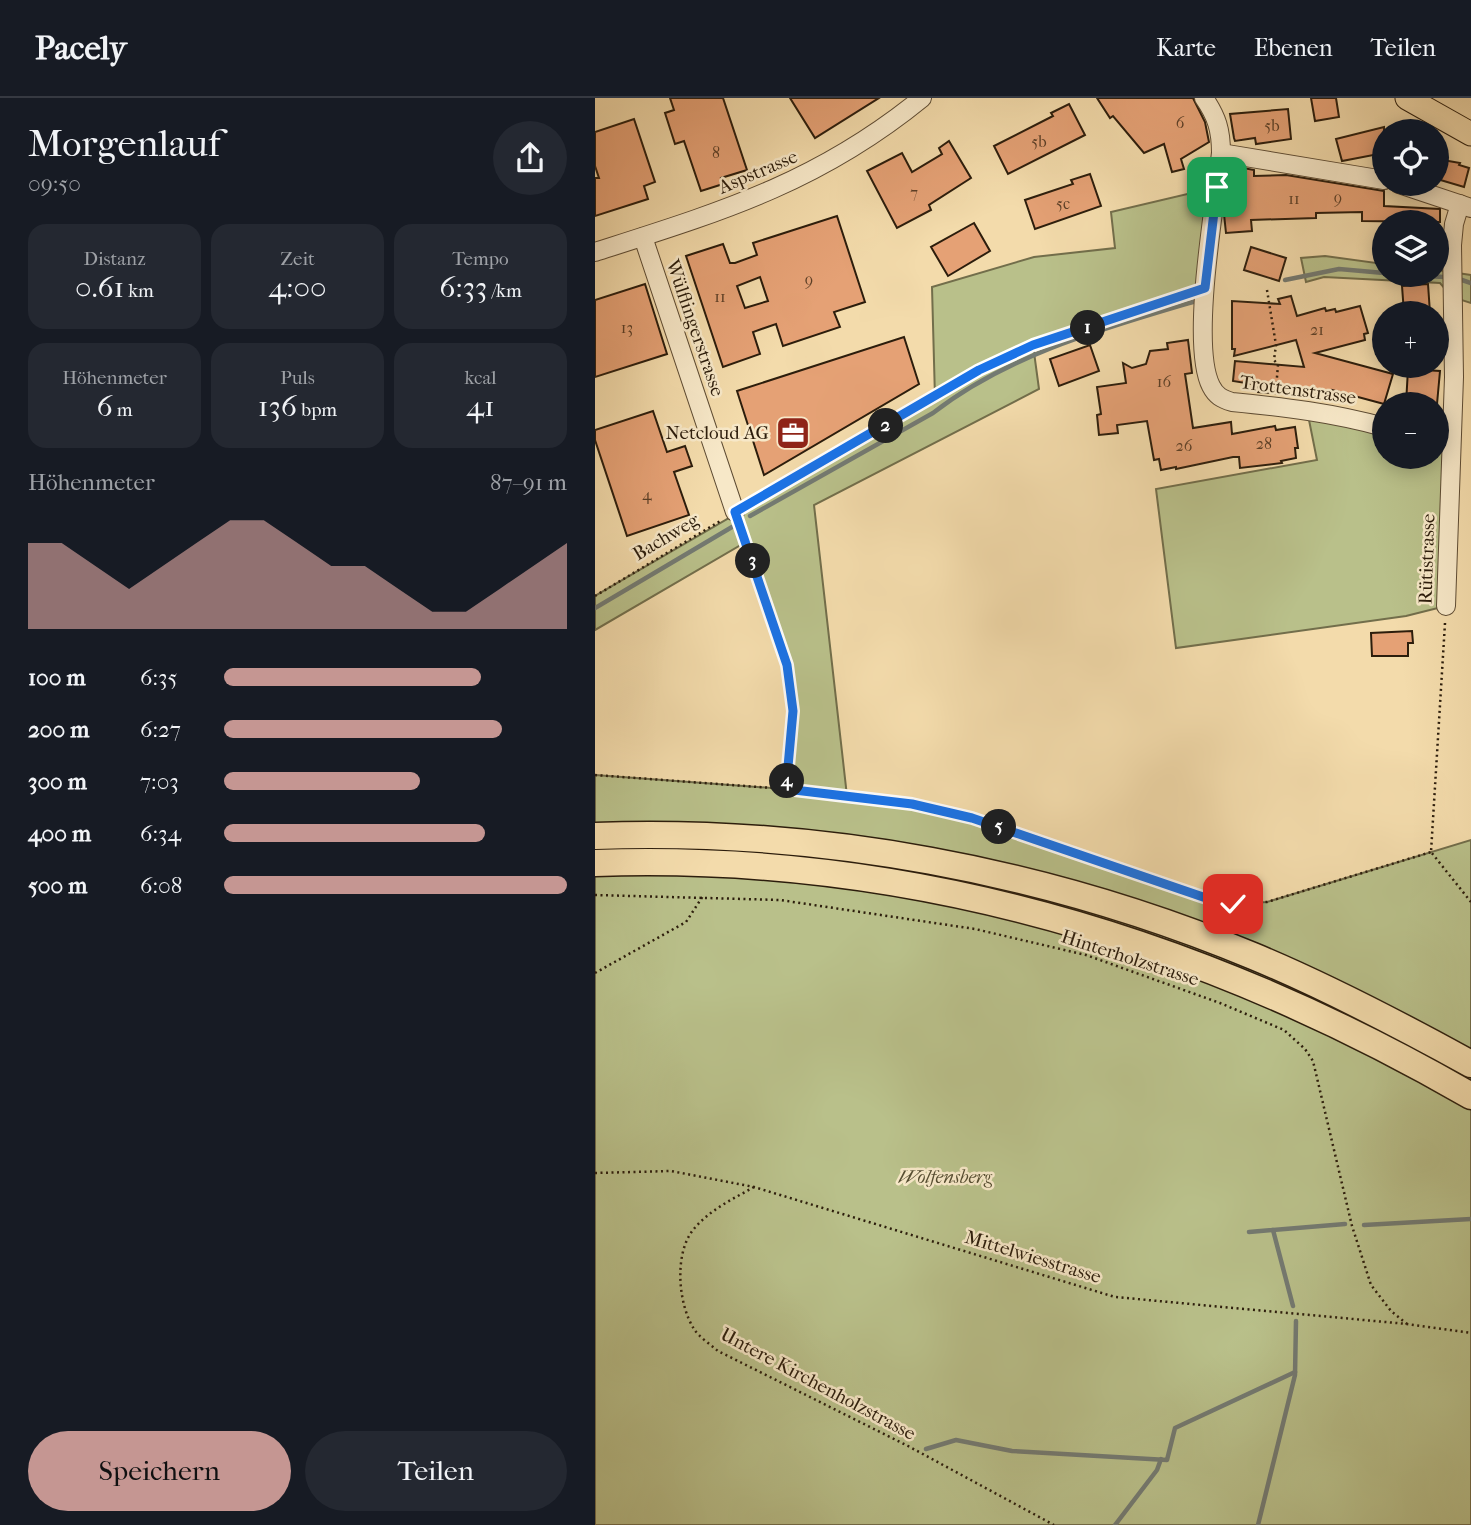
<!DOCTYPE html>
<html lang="de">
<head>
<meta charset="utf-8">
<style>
	body { margin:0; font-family:"IM FELL French Canon",serif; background:#242831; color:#f1f3f6; height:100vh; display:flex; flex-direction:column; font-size:26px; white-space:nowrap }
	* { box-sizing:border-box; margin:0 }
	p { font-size:23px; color:#9ea1a6 }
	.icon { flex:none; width:38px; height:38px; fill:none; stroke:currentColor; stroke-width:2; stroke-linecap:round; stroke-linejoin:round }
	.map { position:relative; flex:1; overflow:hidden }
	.drawer { display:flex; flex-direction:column; background:#171b24; width:595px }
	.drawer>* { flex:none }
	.fabs { position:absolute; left:777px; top:21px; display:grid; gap:14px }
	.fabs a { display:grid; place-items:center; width:77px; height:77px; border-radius:50%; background:#171b24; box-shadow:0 4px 18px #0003; font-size:35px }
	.pin { position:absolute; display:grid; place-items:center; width:60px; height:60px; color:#fff; margin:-30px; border-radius:14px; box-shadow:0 4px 10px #0006 }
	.km { position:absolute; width:35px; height:35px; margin:-18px; border-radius:50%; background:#222; color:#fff; font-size:19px; line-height:35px; text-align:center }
	.round { display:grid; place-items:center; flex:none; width:74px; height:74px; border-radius:37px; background:#242831 }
	.summary { display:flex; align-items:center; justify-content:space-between; height:119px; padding:0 28px }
	h1 { font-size:38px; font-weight:600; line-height:52px }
	.stats { display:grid; grid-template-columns:repeat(3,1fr); gap:10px; height:119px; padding:7px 28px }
	.stats div { display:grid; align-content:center; border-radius:18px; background:#242831; text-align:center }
	.stats b { font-size:30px; font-weight:600 }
	.stats small { font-size:19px; font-weight:400 }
	.stats p { font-size:19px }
	.chart { height:196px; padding:14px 28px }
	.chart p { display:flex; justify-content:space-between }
	.chart svg { width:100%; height:126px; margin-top:7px; fill:#c59692; opacity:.7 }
	.action { display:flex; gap:14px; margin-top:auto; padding:14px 28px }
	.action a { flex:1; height:80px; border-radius:42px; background:#c59692; color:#111; font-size:28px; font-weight:600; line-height:80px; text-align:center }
	.action a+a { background:#242831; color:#f1f3f6 }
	ul { padding:0 28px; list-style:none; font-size:23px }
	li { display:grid; grid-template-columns:112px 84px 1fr; align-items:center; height:52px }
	li i { height:18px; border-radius:9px; background:#c59692 }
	header { display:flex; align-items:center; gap:42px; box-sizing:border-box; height:98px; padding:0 35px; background:#171b24; border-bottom:2px solid #363941 }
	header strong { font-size:33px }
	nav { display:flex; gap:38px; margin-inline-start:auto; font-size:24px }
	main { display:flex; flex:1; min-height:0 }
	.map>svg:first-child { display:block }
	.green { fill:#b9c08a; stroke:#726e4b; stroke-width:2 }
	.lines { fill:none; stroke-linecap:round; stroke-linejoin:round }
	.stream { stroke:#737a72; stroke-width:4.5 }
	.building { fill:#e5a175; stroke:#2c1d0c; stroke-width:2; fill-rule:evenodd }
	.minor-casing { stroke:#5e4c34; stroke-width:20 }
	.major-casing { stroke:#2c1d0c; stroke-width:25 }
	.highway-casing { stroke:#2c1d0c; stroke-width:29 }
	.path { stroke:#2c1d0c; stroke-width:2.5; stroke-dasharray:2 3.5; stroke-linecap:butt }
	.minor { stroke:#f7e8c8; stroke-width:18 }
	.major { stroke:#f3dbab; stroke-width:23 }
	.highway { stroke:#f3dbab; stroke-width:26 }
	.route-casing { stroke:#fff; stroke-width:14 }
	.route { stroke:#1a73e8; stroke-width:9 }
	.labels { text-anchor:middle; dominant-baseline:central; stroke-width:5; stroke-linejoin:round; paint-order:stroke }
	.number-label { font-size:16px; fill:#5a3e26 }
	.street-label { font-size:19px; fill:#2c1d0c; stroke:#f7e8c8 }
	.poi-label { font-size:19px; fill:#2c1d0c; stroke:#f7e8c8; text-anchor:end }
	.park-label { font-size:19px; font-style:italic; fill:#564e32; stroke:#f7e8c8 }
</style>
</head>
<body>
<header>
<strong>Pacely</strong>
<nav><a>Karte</a><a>Ebenen</a><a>Teilen</a></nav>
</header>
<main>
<section class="drawer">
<div class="summary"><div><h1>Morgenlauf</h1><p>09:50</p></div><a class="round"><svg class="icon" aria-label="share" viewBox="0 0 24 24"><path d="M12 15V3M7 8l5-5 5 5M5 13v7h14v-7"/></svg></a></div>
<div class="stats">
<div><p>Distanz</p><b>0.61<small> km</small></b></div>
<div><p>Zeit</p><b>4:00</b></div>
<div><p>Tempo</p><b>6:33<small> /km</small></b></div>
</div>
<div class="stats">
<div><p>Höhenmeter</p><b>6<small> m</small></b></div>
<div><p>Puls</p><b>136<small> bpm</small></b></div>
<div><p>kcal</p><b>41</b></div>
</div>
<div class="chart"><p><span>Höhenmeter</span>87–91 m</p>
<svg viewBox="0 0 160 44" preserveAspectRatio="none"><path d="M0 44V14L10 14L20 22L30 30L40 22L50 14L60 6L70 6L80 14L90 22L100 22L110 30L120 38L130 38L140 30L150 22L160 14V44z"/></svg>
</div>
<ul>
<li><b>100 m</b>6:35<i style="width:75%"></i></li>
<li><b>200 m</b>6:27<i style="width:81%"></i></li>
<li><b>300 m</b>7:03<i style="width:57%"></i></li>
<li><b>400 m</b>6:34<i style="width:76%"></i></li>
<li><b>500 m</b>6:08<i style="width:100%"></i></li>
</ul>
<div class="action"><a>Speichern</a><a>Teilen</a></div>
</section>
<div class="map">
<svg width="876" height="1427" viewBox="0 0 876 1427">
	<rect width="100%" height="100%" fill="#f3dbab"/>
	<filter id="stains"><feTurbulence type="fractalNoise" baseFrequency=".00286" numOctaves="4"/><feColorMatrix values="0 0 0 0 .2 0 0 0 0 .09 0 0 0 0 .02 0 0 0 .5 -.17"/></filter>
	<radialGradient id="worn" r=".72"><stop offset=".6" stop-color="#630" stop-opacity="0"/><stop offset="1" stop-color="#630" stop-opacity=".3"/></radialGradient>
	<g class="green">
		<polygon points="622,89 610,190 438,247 444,291 219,407 252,698 317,706 377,720 611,800 638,806 672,804 876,742 876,1427 0,1427 0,677 191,691 198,613 192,567 151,444 0,532 0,498 340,300 337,189 439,159 520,150 516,114"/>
		<polygon points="730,158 789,166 789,177 842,177 842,172 876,177 876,205 857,199 845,185 729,179 711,184 706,160"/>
		<polygon points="712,312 789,329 789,359 842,359 842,345 857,349 851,508 811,518 581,550 561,391 722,362"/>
	</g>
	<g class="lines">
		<g class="stream">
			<polyline points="815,177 849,179"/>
			<polyline points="690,182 744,171 789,175"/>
			<polyline points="867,182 876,185"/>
			<path d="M155,418L338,315C414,256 510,230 601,203"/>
			<polyline points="0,510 137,429"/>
			<polyline points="769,1127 876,1121"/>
			<polyline points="678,1132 698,1208"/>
			<polyline points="654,1134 750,1126"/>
			<polyline points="331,1351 361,1342 417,1353 572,1362 580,1330 700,1274"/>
			<polyline points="520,1427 562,1372 566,1361"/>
			<polyline points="663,1427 700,1277 701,1223"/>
		</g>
	</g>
	<g class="building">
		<polygon points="75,0 128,0 152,72 126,80 128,86 106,93 89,43 80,46 70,15 79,12"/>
		<polygon points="195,0 284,0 220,40"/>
		<polygon points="502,0 598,0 610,24 614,44 586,61 589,71 577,74 569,46 549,55 518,18 515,20"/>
		<polygon points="716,0 741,0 744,19 720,23"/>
		<polygon points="474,6 490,37 413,76 399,48 458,18 456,15"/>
		<polygon points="693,11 696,41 661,46 660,40 640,43 639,40 635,16"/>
		<polygon points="39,21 60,84 49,88 53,101 0,118 0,80 4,80 0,68 0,34"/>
		<polygon points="789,29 789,55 747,63 741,41"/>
		<polygon points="354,43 376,80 334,107 336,112 302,130 272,73 307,55 317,74 347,56 344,50"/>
		<polygon points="842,61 865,65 864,67 874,70 869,89 842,81"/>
		<polygon points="636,68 645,80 643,69 659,72 659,78 691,77 789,93 789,108 845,111 845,124 767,123 767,114 721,115 721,120 656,122 657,133 631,135 629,116"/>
		<polygon points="495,76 506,108 440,131 430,102 478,86 476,82"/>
		<path d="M242,118L270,204L239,214L245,229L188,248L181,226L158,234L165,256L128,269L91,158L128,146L135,165H140L162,157L158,145ZM165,179L173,203L150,210L142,188Z"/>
		<polygon points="379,125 395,153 353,178 336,149"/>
		<polygon points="656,149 691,160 684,183 649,172"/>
		<polygon points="50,186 72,256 0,279 0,202"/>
		<polygon points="833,186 835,215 809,215 807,188"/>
		<polygon points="696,198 702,218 730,210 731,213 740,211 741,214 765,208 773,235 769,236 770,242 720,255 798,276 789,306 737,292 736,296 717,294 717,297 706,297 663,294 663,287 638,283 640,263 709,269 701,242 639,258 640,251 637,251 637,203 685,206 683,201"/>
		<polygon points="309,239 324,286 169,377 142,293"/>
		<polygon points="593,242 597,275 590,276 598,330 636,324 637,336 680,328 681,332 700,329 703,350 700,350 701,360 686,363 687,365 645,370 644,359 638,359 581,371 581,369 566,372 564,361 559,362 552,323 522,327 523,335 504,337 502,317 506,316 502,289 531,285 528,265 537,270 551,266 555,253 573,251 572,245"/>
		<polygon points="495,247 504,273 464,288 455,261"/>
		<polygon points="813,271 845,273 842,306 811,306"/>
		<polygon points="58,313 72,354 90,348 97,368 79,374 94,417 32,438 0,342 0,332"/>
		<polygon points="817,533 818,545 813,545 813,558 777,558 776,535"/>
	</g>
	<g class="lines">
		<g class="minor-casing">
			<g id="minor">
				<path d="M609,0C622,19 626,32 626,55C620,105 595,247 616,288C621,298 627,301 637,304C689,309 739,315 789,329"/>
				<polyline points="626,55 789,82"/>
				<polyline points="804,86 876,110"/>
				<polyline points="48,139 140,414"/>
				<path d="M0,154C125,114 223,85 327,0"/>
				<polyline points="851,508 859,279 857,147 859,126 865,106"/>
			</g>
		</g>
		<g class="major-casing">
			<polyline id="major" points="812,0 876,36"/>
		</g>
		<g class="highway-casing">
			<g id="highway">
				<path d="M0,738C224,730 451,772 658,858C733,889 805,927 876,966"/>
				<path d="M0,765C314,754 606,842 876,998"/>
			</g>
		</g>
		<g class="path">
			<polyline points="672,192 681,247 679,262 683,267 681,291"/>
			<polyline points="154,406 385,272 438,247 594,196"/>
			<polyline points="145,427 192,567 198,613 191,691"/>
			<polyline points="0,498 127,422"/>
			<polyline points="850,525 836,754 876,804"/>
			<polyline points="0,677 191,691 317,706 377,720 611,800 638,806 672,804 836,754"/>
			<polyline points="0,797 185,802 380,831 491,857 625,905 689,932 710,951 718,963 757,1128 776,1187 796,1213 812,1226"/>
			<polyline points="0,875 91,824 108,798"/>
			<polyline points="0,1075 76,1073 159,1089 520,1199 812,1226 876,1235"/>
			<path d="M159,1089C138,1101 114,1112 98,1132C79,1156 83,1206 99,1231C104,1239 115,1246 123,1253L313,1348L459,1427"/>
		</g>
		<use href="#minor" class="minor"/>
		<use href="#major" class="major"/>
		<use href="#highway" class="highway"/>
	</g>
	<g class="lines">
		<g class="route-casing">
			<polyline id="route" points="622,89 610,190 438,247 384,272 140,414 192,567 198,613 191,691 317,706 377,720 611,800 638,806"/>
		</g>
		<use href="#route" class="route"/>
	</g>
	<defs>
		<g id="office-square" transform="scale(1.75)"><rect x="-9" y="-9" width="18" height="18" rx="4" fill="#8f2418" stroke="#f7e8c8"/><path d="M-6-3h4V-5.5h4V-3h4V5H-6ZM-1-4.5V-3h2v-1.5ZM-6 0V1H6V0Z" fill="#fff"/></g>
	</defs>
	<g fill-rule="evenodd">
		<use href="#office-square" x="198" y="335"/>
	</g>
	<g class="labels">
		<g class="number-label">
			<text x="585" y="24">6</text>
			<text x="677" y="27">5b</text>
			<text x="444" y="43">5b</text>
			<text x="121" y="54">8</text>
			<text x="319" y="94">7</text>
			<text x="743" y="99">9</text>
			<text x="699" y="100">11</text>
			<text x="468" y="105">5c</text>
			<text x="214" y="181">9</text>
			<text x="125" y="198">11</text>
			<text x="32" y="229">13</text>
			<text x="722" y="231">21</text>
			<text x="569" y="283">16</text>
			<text x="669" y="345">28</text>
			<text x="589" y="347">26</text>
			<text x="52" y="396">4</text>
		</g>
		<g class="street-label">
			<text transform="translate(163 74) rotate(-23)">Aspstrasse</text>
			<text transform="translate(100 230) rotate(71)">Wülflingerstrasse</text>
			<text transform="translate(703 292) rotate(8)">Trottenstrasse</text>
			<text transform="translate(71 439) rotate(-31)">Bachweg</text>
			<text transform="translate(832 461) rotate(-88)">Rütistrasse</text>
			<text transform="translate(535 860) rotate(18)">Hinterholzstrasse</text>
			<text transform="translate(438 1159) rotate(17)">Mittelwiesstrasse</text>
			<text transform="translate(223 1286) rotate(28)">Untere Kirchenholzstrasse</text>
		</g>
		<g class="poi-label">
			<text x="174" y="335">Netcloud AG</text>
		</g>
		<g class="park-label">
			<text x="350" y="1079">Wolfensberg</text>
		</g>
	</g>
	<rect width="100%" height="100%" filter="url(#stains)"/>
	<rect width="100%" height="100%" fill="url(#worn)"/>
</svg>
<div class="fabs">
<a><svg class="icon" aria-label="locate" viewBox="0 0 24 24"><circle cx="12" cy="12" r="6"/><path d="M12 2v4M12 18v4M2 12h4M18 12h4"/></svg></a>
<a><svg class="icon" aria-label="layers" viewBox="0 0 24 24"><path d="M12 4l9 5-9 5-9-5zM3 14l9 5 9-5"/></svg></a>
<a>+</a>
<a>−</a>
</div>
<div class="pin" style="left:622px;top:89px;background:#1e9e55"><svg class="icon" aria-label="arrive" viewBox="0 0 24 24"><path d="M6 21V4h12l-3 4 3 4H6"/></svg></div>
<div class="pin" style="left:638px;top:806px;background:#d93025"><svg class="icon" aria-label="check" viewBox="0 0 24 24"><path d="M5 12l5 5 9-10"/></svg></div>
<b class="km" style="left:493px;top:230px">1</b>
<b class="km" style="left:291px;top:328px">2</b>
<b class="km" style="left:158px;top:463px">3</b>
<b class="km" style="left:192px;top:683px">4</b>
<b class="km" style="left:404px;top:729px">5</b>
</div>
</main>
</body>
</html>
